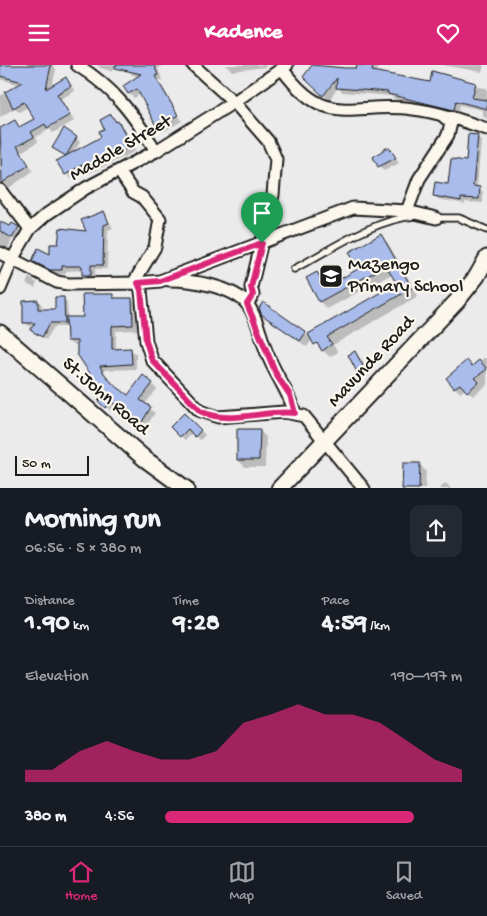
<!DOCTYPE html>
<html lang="en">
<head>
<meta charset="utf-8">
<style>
	body { margin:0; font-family:"Gochi Hand",sans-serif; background:#242831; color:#f1f3f6; height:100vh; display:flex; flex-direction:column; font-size:19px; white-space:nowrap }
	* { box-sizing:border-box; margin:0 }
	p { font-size:16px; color:#9ea1a6 }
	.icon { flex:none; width:28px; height:28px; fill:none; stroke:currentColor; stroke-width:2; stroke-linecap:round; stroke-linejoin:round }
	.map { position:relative; height:423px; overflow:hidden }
	.sheet { display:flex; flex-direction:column; background:#171b24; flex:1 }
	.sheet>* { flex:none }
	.scale { position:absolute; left:15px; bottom:12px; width:74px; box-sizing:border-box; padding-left:5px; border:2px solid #1c1c1c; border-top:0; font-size:14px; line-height:18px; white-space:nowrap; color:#1c1c1c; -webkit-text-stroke:4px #fbf7ec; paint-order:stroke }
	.pin { position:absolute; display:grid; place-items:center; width:42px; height:42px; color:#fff; margin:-51px -21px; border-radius:50% 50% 50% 0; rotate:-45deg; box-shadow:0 0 5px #0007 }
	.pin .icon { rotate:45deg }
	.round { display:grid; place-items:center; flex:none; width:52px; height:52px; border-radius:10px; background:#242831 }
	.head { display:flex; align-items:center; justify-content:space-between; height:85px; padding:0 25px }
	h1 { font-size:28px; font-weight:800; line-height:38px }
	.figures { display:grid; grid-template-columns:repeat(3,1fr); gap:8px; height:85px; padding:5px 25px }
	.figures div { display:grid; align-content:center }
	.figures b { font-size:25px; font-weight:800 }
	.figures small { font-size:14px; font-weight:400 }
	.figures p { font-size:14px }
	.chart { height:140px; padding:10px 25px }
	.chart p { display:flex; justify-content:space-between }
	.chart svg { width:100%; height:90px; margin-top:5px; fill:#db2777; opacity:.7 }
	ul { padding:0 25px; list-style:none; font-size:16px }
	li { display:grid; grid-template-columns:80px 60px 1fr; align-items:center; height:38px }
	li i { height:12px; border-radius:6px; background:#db2777 }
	header { display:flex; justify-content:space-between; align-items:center; height:65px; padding:0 25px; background:#db2777; color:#fff; font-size:22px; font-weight:800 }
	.menu { display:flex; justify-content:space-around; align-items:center; height:70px; border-top:1px solid #363941; background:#171b24; font-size:14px; color:#9ea1a6 }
	.menu a { display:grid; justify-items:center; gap:2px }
	.menu .on { color:#db2777 }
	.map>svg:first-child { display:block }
	.shadow { fill:#0003 }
	.building { fill:#a9bceb; stroke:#1c1c1c }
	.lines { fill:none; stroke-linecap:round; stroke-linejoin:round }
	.service-casing { stroke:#1c1c1c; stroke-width:9 }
	.minor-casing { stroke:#1c1c1c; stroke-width:15 }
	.tertiary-casing { stroke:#1c1c1c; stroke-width:19 }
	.service { stroke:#fbf7ec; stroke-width:5.5 }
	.minor { stroke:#fbf7ec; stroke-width:11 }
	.tertiary { stroke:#fbf7ec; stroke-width:15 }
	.route-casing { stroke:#fff; stroke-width:10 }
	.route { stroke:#db2777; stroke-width:6 }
	.labels { text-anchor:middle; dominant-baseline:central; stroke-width:4.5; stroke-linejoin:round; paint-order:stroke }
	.street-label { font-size:19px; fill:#1c1c1c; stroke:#fbf7ec }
	.poi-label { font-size:19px; fill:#1c1c1c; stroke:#fbf7ec; text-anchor:start }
</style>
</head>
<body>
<header><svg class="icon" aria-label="menu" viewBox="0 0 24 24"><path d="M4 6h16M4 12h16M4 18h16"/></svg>Kadence<svg class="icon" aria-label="heart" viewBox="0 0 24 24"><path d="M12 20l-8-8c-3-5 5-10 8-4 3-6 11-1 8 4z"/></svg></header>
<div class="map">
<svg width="487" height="424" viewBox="0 0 487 424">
	<rect width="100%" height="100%" fill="#ebebec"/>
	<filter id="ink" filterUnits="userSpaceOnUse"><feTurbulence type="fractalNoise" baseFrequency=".02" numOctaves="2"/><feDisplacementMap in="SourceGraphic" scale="10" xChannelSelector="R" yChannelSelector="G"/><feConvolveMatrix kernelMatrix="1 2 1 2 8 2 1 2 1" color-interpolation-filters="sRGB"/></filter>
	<g filter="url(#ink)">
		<g class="shadow">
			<polygon points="0,0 52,0 56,4 52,22 66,14 75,26 61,34 74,56 53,68 50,64 36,72 38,77 21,87 33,106 9,123 0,126 0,64 15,56 21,63 36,55 28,42 19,47 15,43 0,52 0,31 21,20 0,14"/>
			<polygon points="97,0 115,0 113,7 101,3"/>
			<polygon points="126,0 163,0 158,3 162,15 159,16 182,56 163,67 141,29 134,33 129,28 139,12 132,10"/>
			<polygon points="226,0 265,0 266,2 232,6"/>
			<polygon points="314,0 324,3 357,5 358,0 378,0 377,8 431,19 475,19 478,22 487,23 487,54 482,49 482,45 460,40 458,49 394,34 391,31 342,27 338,23 329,35 304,12"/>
			<polygon points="442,0 482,0 484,1 482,7"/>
			<polygon points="111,51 123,62 136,86 90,108 87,105 71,114 58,97 67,92 54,82 76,73 80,77 74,88 103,72"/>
			<polygon points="477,71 481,76 477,123 483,127 483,138 465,137 465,139 438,134 434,130 449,121 467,98"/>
			<polygon points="390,84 399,98 384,106 374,93"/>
			<polygon points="103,148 113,163 108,165 107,204 95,204 96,214 88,214 83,209 83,205 66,206 66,209 56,209 33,196 51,191 59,180 88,167"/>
			<polygon points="0,159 10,163 18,163 24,169 18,178 12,174 8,184 0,181"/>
			<polygon points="381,171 388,178 418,231 333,280 338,287 330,292 312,275 307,282 263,250 263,239 308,271 396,220 392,209 327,244 320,237 307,213 317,208 328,222 360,205"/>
			<polygon points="29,212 37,218 35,223 26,219"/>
			<polygon points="113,230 117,234 132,234 136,239 137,265 116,266 116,285 131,285 136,289 136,304 104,305 107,313 128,332 143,312 157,324 144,340 155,348 147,360 116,341 111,346 100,336 106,330 78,280 73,280 68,276 68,262 54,262 46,275 32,265 34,261 29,261 25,257 38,236 42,240 42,245 57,245 63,233 67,237 68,254 84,253"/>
			<polygon points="355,288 362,295 370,310 365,313 358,306"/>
			<polygon points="484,293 487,293 487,320 473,331 465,324 460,328 447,313 472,302"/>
			<polygon points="184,349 205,370 200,375 193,368 185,375 172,362"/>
			<polygon points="259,365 266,372 265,402 245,402 238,395"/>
			<polygon points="419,399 426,406 425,424 403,424"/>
			<polygon points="446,418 451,424 439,424"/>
		</g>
		<g class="building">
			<polygon points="0,0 51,0 46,24 66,12 71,21 57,29 70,50 47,63 45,59 31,67 34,72 17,81 29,100 2,118 0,63 15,55 19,62 34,54 24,37 13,43 5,27 23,17 0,11"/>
			<polygon points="115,0 154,0 158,10 155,11 178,50 157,63 137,24 128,29 123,21 141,9 115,3"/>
			<polygon points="312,0 345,3 356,3 357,0 373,0 372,6 430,17 432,6 476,18 472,33 487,35 487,44 456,36 454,45 388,29 388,27 336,23 337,13 323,31 303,12"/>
			<polygon points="111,49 116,57 118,56 132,81 84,104 82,100 65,110 56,96 101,72 99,66 104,64 100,55"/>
			<polygon points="64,63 77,72 66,91 52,83"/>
			<polygon points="468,69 478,70 473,121 480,122 479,134 461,133 461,136 433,131 435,117 448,119 451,94 466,96"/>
			<polygon points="386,83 390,83 396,93 378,102 373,92"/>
			<polygon points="104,146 109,158 104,160 103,200 91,200 91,210 82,210 82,201 62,201 62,205 50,205 32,196 38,183 50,189 50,179 58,179 60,163 86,166 81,155"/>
			<polygon points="0,157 10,161 12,158 19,162 12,173 0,166"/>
			<polygon points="381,169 412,223 327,272 332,279 322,286 317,278 314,280 308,269 395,219 395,216 386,201 319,237 306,213 317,207 326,222 358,204 349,187"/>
			<polygon points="82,229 113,229 113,233 132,233 133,260 112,261 112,284 131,283 132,299 100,301 103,307 113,319 128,330 143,310 153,318 140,335 151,342 142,357 111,337 105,343 98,336 104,330 77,289 77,276 67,276 66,252 83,252"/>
			<polygon points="55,232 64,232 65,258 50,258 42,272 30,265 35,258 23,258 23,236 38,235 38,244 55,244"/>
			<polygon points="263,237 306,267 300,276 262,250 259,243"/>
			<polygon points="355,286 364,303 357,307 348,290"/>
			<polygon points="467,295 472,301 479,295 487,304 475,313 479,317 467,327 460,319 454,323 446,313"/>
			<polygon points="184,348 201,365 195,372 188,364 180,372 170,362"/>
			<polygon points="237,364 260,364 259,395 237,395"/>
			<polygon points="403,398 420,398 419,424 402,424"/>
		</g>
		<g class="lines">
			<g class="service-casing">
				<g id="service">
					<polyline points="434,153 459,153 487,165"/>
					<path d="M294,204C332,184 372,155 415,151"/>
				</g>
			</g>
			<g class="minor-casing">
				<g id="minor">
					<path d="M77,0C114,23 133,49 156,86"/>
					<polyline points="193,0 234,37 268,76 276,94 273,130 251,222 253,230 247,239"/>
					<path d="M283,5C327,65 352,36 413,44C438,47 463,56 487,64"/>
					<polyline points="119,106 133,127 142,132 160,154 155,182 134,217"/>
					<polyline points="0,125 30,164"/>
					<polyline points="407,146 419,114 448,70 451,58 442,50"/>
					<polyline points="0,188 57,217 68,219 138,218 141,225 146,276 152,295 200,346 218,352 284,347 304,351 364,424"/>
					<path d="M169,215C191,215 233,221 248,240C259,255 261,276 269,293C277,312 289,328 295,348"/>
					<polyline points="138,218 160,216 353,143 407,146 436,153"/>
					<polyline points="0,224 13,193 30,164 47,149 86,123 156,86 234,37 287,0"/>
				</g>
			</g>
			<g class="tertiary-casing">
				<g id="tertiary">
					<polyline points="0,268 145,394 186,424"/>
					<polyline points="279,424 457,236 477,211 487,193"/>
				</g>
			</g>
			<use href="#service" class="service"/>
			<use href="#minor" class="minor"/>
			<use href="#tertiary" class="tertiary"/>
		</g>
	</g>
	<g class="lines" filter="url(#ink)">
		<g class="route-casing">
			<path id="route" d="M262,178L251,222L253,230L247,239L277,311L290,330L295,348C263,344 230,361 200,346L152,295L146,276L141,225L138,218L160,216Z"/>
		</g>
		<use href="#route" class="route"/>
	</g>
	<defs>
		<g id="school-square" transform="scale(1.25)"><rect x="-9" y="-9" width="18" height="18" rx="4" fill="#1c1c1c" stroke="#fbf7ec"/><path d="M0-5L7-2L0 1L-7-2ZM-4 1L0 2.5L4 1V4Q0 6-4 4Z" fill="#fff"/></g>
	</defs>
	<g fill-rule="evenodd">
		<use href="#school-square" x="331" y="211"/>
	</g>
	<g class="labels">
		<g class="street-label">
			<text transform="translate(121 84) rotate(-30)">Madole Street</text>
			<text transform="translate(372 297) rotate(-47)">Mavunde Road</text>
			<text transform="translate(105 332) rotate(41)">St.John Road</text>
		</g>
		<g class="poi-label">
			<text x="348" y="200">Mazengo<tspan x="348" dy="22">Primary School</tspan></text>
		</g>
	</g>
</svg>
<div class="scale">50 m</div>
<div class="pin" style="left:262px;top:178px;background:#1e9e55"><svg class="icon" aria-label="arrive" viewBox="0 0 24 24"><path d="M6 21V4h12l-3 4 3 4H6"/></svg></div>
</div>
<section class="sheet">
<div class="head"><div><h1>Morning run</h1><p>06:56 · 5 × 380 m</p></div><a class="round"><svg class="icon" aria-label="share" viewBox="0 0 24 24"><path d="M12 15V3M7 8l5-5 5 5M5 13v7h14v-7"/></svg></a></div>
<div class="figures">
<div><p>Distance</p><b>1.90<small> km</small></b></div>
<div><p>Time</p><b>9:28</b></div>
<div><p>Pace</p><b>4:59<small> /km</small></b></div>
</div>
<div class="chart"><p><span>Elevation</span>190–197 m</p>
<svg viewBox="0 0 160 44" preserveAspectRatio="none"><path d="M0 44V38L10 38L20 29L30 24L40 29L50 33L60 33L70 29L80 15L90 11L100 6L110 11L120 11L130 15L140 24L150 33L160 38V44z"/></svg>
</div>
<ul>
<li><b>380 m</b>4:56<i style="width:84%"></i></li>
</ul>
</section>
<nav class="menu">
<a class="on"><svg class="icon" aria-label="home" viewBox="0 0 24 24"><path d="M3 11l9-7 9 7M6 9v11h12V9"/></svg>Home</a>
<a><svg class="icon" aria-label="map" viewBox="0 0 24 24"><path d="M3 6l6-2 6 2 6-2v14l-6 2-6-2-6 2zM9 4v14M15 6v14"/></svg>Map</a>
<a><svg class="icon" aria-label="saved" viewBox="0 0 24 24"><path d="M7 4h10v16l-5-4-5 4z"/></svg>Saved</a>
</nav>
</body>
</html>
